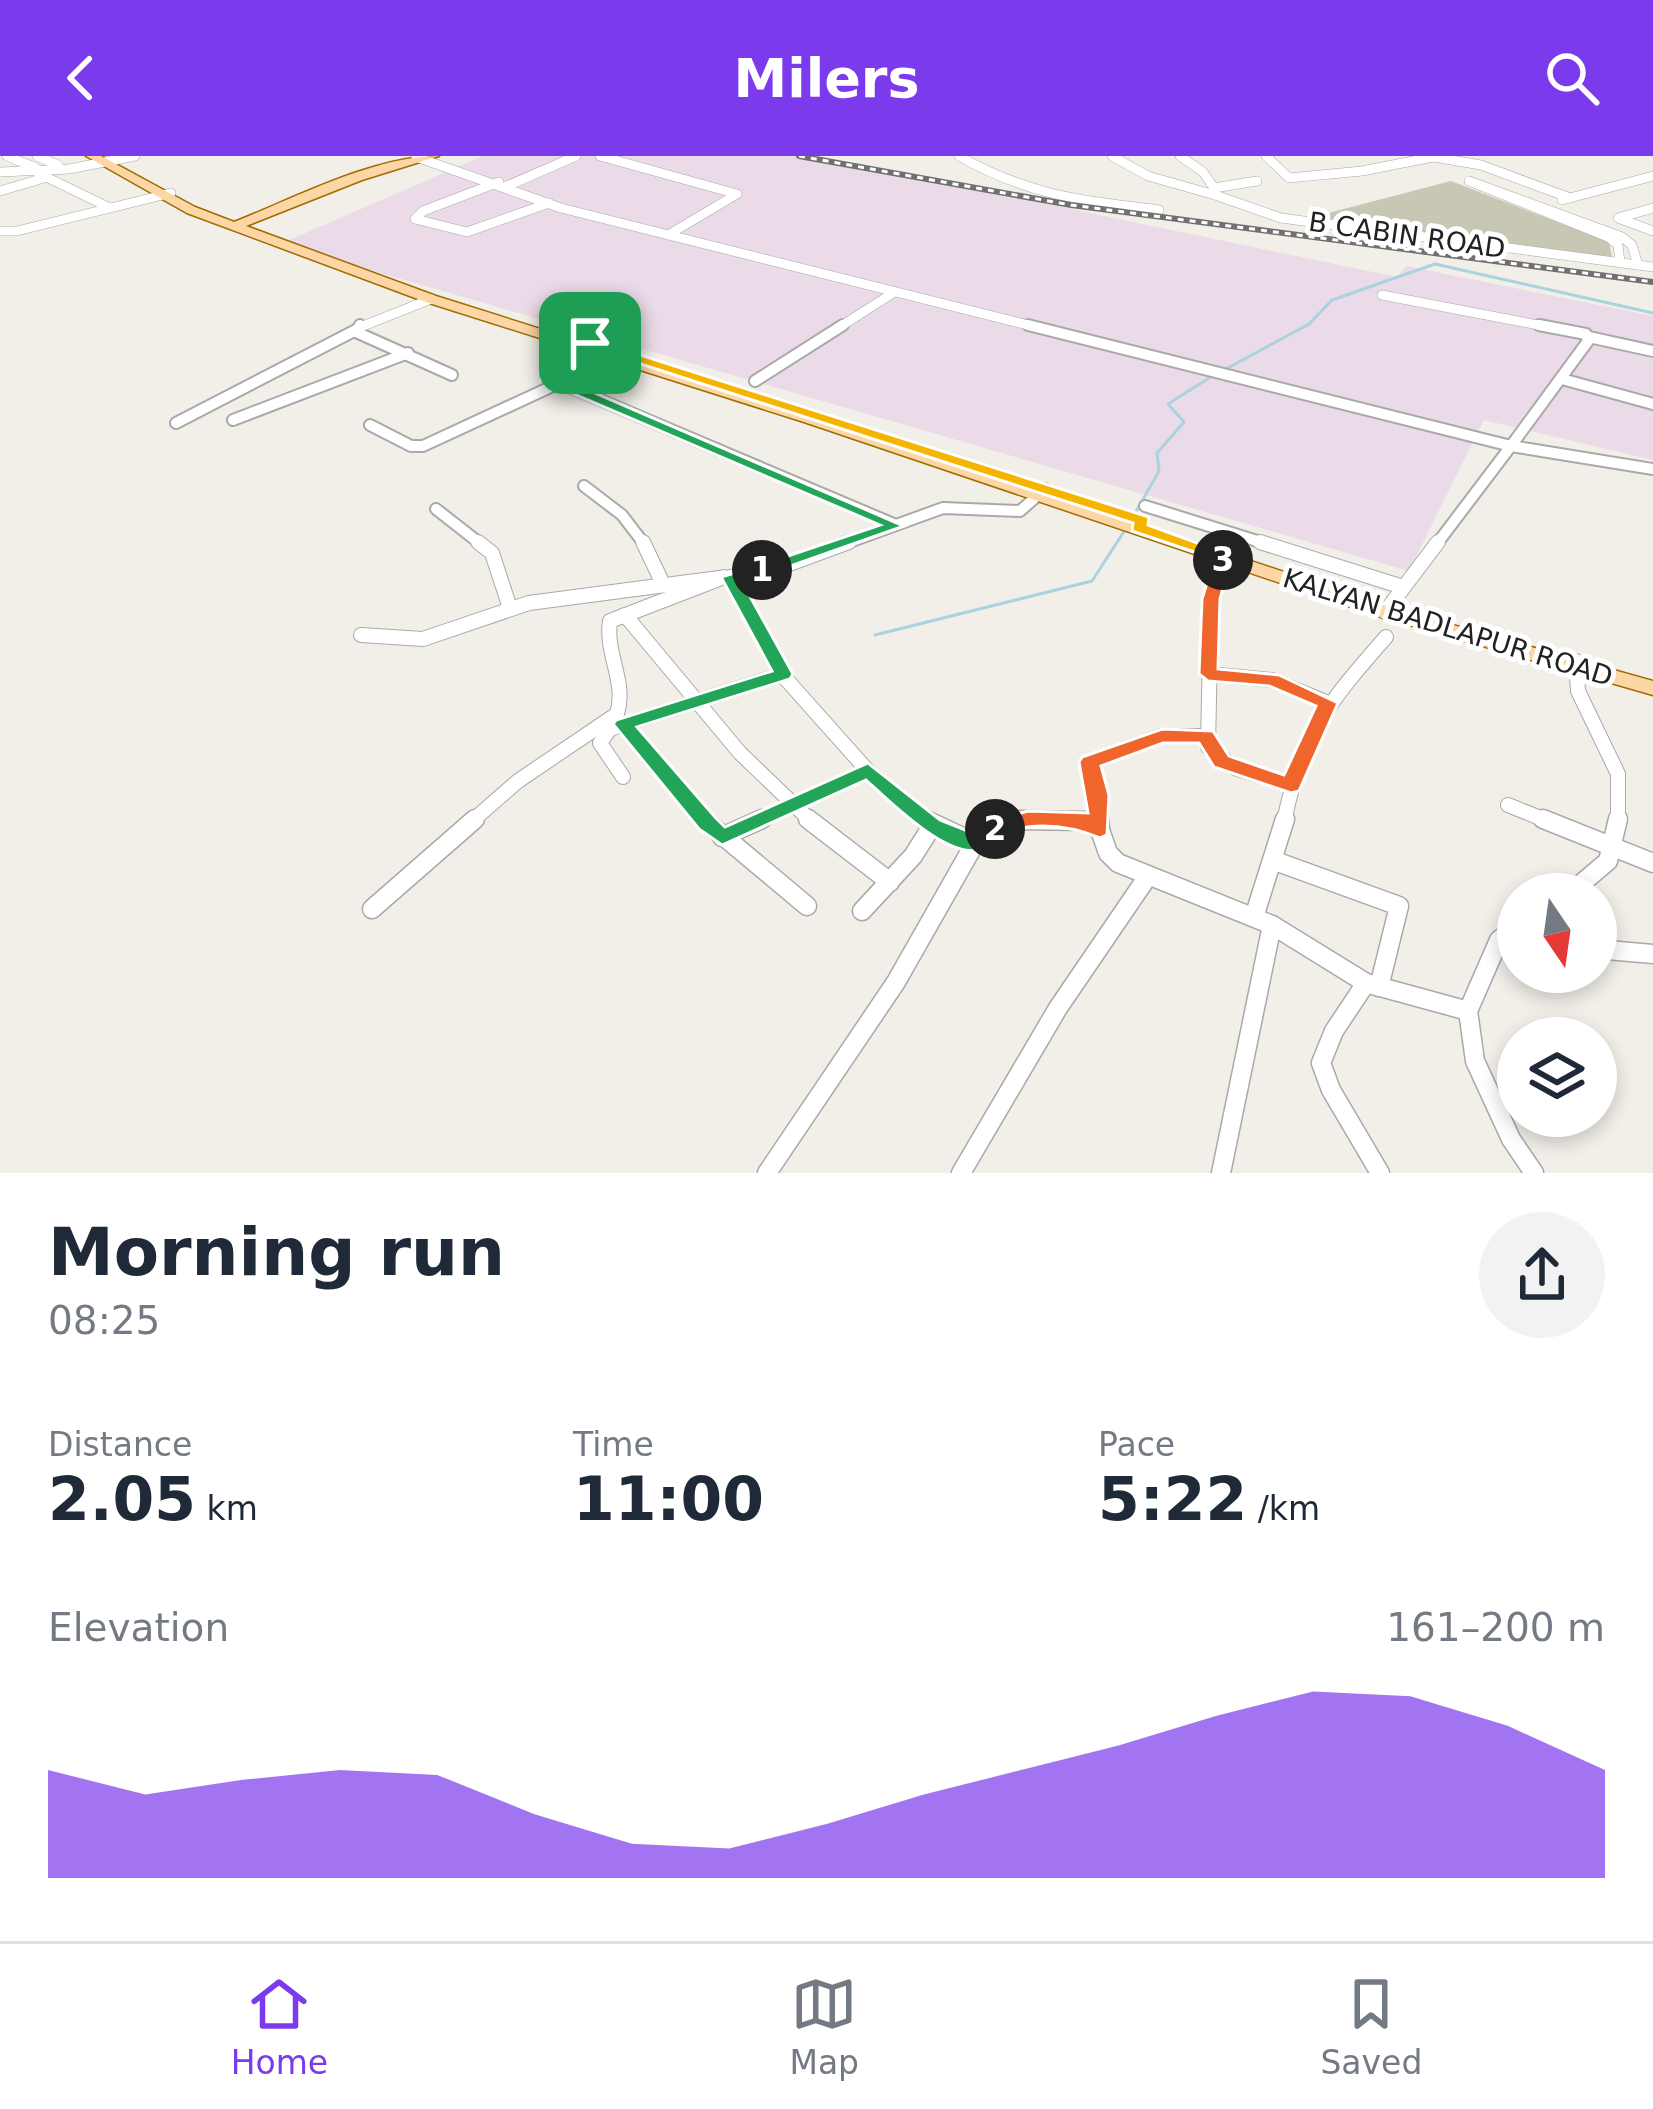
<!DOCTYPE html>
<html lang="en">
<head>
<meta charset="utf-8">
<style>
	body { margin:0; font-family:"DejaVu Sans",sans-serif; background:#f2f2f3; color:#1f2937; height:100vh; display:flex; flex-direction:column; font-size:45px; white-space:nowrap }
	* { box-sizing:border-box; margin:0 }
	p { font-size:39px; color:#747a83 }
	.icon { flex:none; width:66px; height:66px; fill:none; stroke:currentColor; stroke-width:2; stroke-linecap:round; stroke-linejoin:round }
	.map { position:relative; height:1017px; overflow:hidden }
	.panel { display:flex; flex-direction:column; background:#fff; flex:1 }
	.panel>* { flex:none }
	.needle { width:78px; rotate:167deg }
	.controls { position:absolute; left:1497px; top:717px; display:grid; gap:24px }
	.controls a { display:grid; place-items:center; width:120px; height:120px; border-radius:50%; background:#fff; box-shadow:0 6px 18px #0003; font-size:60px }
	.pin { position:absolute; display:grid; place-items:center; width:102px; height:102px; color:#fff; margin:-51px; border-radius:24px; box-shadow:0 6px 18px #0006 }
	.km { position:absolute; width:60px; height:60px; margin:-30px; border-radius:50%; background:#222; color:#fff; font-size:33px; line-height:60px; text-align:center }
	.round { display:grid; place-items:center; flex:none; width:126px; height:126px; border-radius:63px; background:#f2f2f3 }
	.summary { display:flex; align-items:center; justify-content:space-between; height:204px; padding:0 48px }
	h1 { font-size:66px; font-weight:600; line-height:90px }
	.figures { display:grid; grid-template-columns:repeat(3,1fr); gap:18px; height:204px; padding:12px 48px }
	.figures div { display:grid; align-content:center }
	.figures b { font-size:60px; font-weight:600 }
	.figures small { font-size:33px; font-weight:400 }
	.figures p { font-size:33px }
	.chart { height:336px; padding:24px 48px }
	.chart p { display:flex; justify-content:space-between }
	.chart svg { width:100%; height:216px; margin-top:12px; fill:#7c3aed; opacity:.7 }
	header { display:flex; justify-content:space-between; align-items:center; height:156px; padding:0 48px; background:#7c3aed; color:#fff; font-size:54px; font-weight:600 }
	.dock { display:flex; justify-content:space-around; align-items:center; height:168px; border-top:3px solid #e0e1e3; background:#fff; font-size:33px; color:#747a83 }
	.dock a { display:grid; justify-items:center; gap:6px }
	.dock .on { color:#7c3aed }
	.map>svg:first-child { display:block }
	.industrial { fill:#ebdbe8 }
	.construction { fill:#c7c7b4 }
	.lines { fill:none; stroke-linecap:round; stroke-linejoin:round }
	.stream { stroke:#aad3df; stroke-width:3 }
	.minor-far3-casing { stroke:#a9a9a9; stroke-width:10 }
	.minor-far2-casing { stroke:#a9a9a9; stroke-width:14 }
	.minor-far1-casing { stroke:#a9a9a9; stroke-width:16 }
	.minor-casing { stroke:#a9a9a9; stroke-width:21 }
	.primary-casing { stroke:#a06b00; stroke-width:3 }
	.minor-far3 { stroke:#fff; stroke-width:9 }
	.minor-far2 { stroke:#fff; stroke-width:10 }
	.minor-far1 { stroke:#fff; stroke-width:14 }
	.minor { stroke:#fff; stroke-width:18 }
	.primary { fill:#fcd6a4; fill-rule:evenodd }
	.rail-casing { stroke:#707070; stroke-width:6 }
	.rail { stroke:#fff; stroke-width:3; stroke-dasharray:6; stroke-linecap:butt }
	.split-1 { fill:#22a559; stroke:#fff; stroke-width:3 }
	.split-2 { fill:#22a559; stroke:#fff; stroke-width:3 }
	.split-3 { fill:#f0652b; stroke:#fff; stroke-width:3 }
	.split-4 { fill:#f5b400; stroke:#fff; stroke-width:3 }
	.labels { text-anchor:middle; dominant-baseline:central; stroke-width:10; stroke-linejoin:round; paint-order:stroke }
	.far-street-label { font-size:27px; fill:#222; stroke:#fff }
</style>
</head>
<body>
<header><svg class="icon" aria-label="back" viewBox="0 0 24 24"><path d="M15 5l-7 7 7 7"/></svg>Milers<svg class="icon" aria-label="search" viewBox="0 0 24 24"><circle cx="10" cy="10" r="6"/><path d="M15 15l6 6"/></svg></header>
<div class="map">
<svg width="1653" height="1017" viewBox="0 0 1653 1017">
	<rect width="100%" height="100%" fill="#f2efe9"/>
	<polygon class="industrial" points="483,0 817,0 1397,121 1406,110 1653,160 1653,304 1484,264 1409,415 280,88"/>
	<polygon class="construction" points="1451,25 1609,86 1612,101 1313,61"/>
	<g class="lines">
		<g class="stream">
			<polyline points="1226,213 1309,168 1332,144 1435,108 1653,157"/>
			<polyline points="1133,361 1159,315 1157,297 1184,266 1168,248 1209,222"/>
			<polyline points="875,479 1092,425 1125,374"/>
		</g>
		<g class="minor-far3-casing">
			<g id="minor-far3">
				<polyline points="7,0 36,12"/>
				<polyline points="37,0 58,9 59,14"/>
				<polyline points="600,0 737,38 668,79"/>
				<path d="M959,0C1030,40 1080,44 1159,54"/>
				<polyline points="1112,0 1148,20 1215,39"/>
				<polyline points="1180,0 1203,16 1214,32"/>
				<polyline points="1266,0 1289,22 1362,15 1433,1"/>
				<polyline points="1428,0 1481,9 1570,42"/>
				<polyline points="416,1 561,52 1040,172"/>
				<polyline points="0,16 69,13 135,0"/>
				<polyline points="38,17 108,51"/>
				<polyline points="1257,25 1214,32 1215,39 1281,62 1653,111"/>
				<polyline points="499,26 423,55 415,63 467,76 549,47"/>
				<polyline points="507,30 576,0"/>
				<polyline points="0,35 44,22"/>
				<polyline points="1562,44 1653,20"/>
				<polyline points="1653,52 1618,62 1653,75"/>
				<polyline points="0,75 17,75 171,37"/>
				<polyline points="1620,107 1618,89 1608,81 1469,25 1622,81 1632,89 1638,109"/>
				<polyline points="1382,139 1554,172"/>
				<polyline points="358,172 431,143"/>
				<polyline points="838,172 893,137"/>
			</g>
		</g>
		<g class="minor-far2-casing">
			<g id="minor-far2">
				<polyline points="360,169 356,176 452,219"/>
				<polyline points="1028,169 1511,290 1436,389"/>
				<polyline points="1539,169 1586,178 1588,185 1511,290 1653,313"/>
				<polyline points="1589,181 1653,195"/>
				<polyline points="590,187 546,221 896,369"/>
				<polyline points="1562,223 1653,248"/>
				<polyline points="755,225 843,169"/>
				<polyline points="233,264 408,197"/>
				<polyline points="176,267 356,174"/>
				<polyline points="370,269 411,290 423,290 568,223 605,199"/>
				<polyline points="584,330 622,359 645,389"/>
				<polyline points="1145,350 1270,389"/>
				<polyline points="436,353 482,389"/>
				<polyline points="841,389 943,352 1020,355 1045,333"/>
			</g>
		</g>
		<g class="minor-far1-casing">
			<g id="minor-far1">
				<polyline points="478,386 492,397 510,452"/>
				<polyline points="643,386 663,428"/>
				<polyline points="849,386 784,410 730,421 785,522 868,615 927,666"/>
				<polyline points="1260,386 1403,431"/>
				<polyline points="1230,393 1214,421 1211,443 1208,591 1235,612 1291,629"/>
				<polyline points="1385,456 1438,386"/>
				<polyline points="625,459 740,597 812,666"/>
				<polyline points="361,479 423,483 529,447 719,422"/>
				<polyline points="1576,505 1578,535 1618,618 1618,666"/>
				<polyline points="1208,518 1272,524 1328,547"/>
				<polyline points="623,568 706,666"/>
				<polyline points="623,621 600,587 610,573 783,518"/>
				<polyline points="1508,649 1550,666"/>
				<path d="M471,666L518,625L617,558C627,526 605,498 610,465L724,421"/>
				<polyline points="756,666 868,615"/>
				<polyline points="1011,666 1089,666"/>
				<polyline points="1100,666 1089,606 1161,580 1206,580"/>
				<path d="M1284,666C1301,579 1329,546 1386,481"/>
			</g>
		</g>
		<g class="minor-casing">
			<g id="minor">
				<polyline points="703,663 807,750"/>
				<polyline points="808,663 890,726"/>
				<polyline points="924,663 975,687 1014,664 1088,665 1100,674 1108,697 1118,707 1272,769 1366,827 1468,855"/>
				<polyline points="1099,663 1100,674"/>
				<polyline points="1543,663 1653,707"/>
				<polyline points="722,681 762,663"/>
				<polyline points="1275,705 1399,750 1379,831"/>
				<polyline points="1569,738 1608,705 1618,663"/>
				<polyline points="372,753 475,663"/>
				<polyline points="862,755 913,700 932,670"/>
				<polyline points="1254,761 1285,663"/>
				<polyline points="1518,770 1499,784 1468,855 1475,905 1511,983 1534,1017"/>
				<polyline points="1596,793 1653,798"/>
				<polyline points="1366,827 1334,875 1321,907 1331,934 1380,1017"/>
				<polyline points="767,1017 896,826 975,687"/>
				<polyline points="961,1017 1058,852 1148,720"/>
				<polyline points="1221,1017 1272,769"/>
			</g>
		</g>
		<g class="primary-casing">
			<path id="primary" d="M86,0H101L195,51L234,66C295,42 374,0 439,0L362,24L246,70L436,140L816,260L1392,452L1653,525V539L1378,460L804,266L426,146L187,57Z"/>
		</g>
		<use href="#minor-far3" class="minor-far3"/>
		<use href="#minor-far2" class="minor-far2"/>
		<use href="#minor-far1" class="minor-far1"/>
		<use href="#minor" class="minor"/>
		<use href="#primary" class="primary"/>
		<g class="rail-casing">
			<polyline id="rail" points="799,0 1071,49 1653,126"/>
		</g>
		<use href="#rail" class="rail"/>
	</g>
	<polygon class="split-1" points="585,184 597,187 553,219 904,370 768,418 755,418 755,411 880,369 541,224 541,214"/>
	<path class="split-2" d="M762,409L770,414L768,418L741,424L793,518L790,523L637,571L715,661L725,671L868,607L940,664L973,677L995,665L1003,667V679C996,684 987,693 979,694C946,702 889,645 866,624L722,689L699,673L613,568L616,564L772,515L721,421Z"/>
	<path class="split-3" d="M1223,399L1231,404L1220,443L1218,513L1279,519L1338,547L1299,635L1291,637L1214,611L1199,587H1163L1101,610L1109,639L1107,679L1100,682C1078,673 1053,668 1028,671C1013,673 1003,681 987,679V667L1028,655L1088,657L1079,606L1082,601L1162,573L1213,575L1229,600L1284,619L1316,550L1269,530L1208,525L1199,518L1202,443L1214,404Z"/>
	<polygon class="split-4" points="590,183 1149,361 1148,369 1233,400 1229,408 1216,408 1215,403 1132,375 1133,367 585,190"/>
	<g class="labels">
		<g class="far-street-label">
			<text transform="translate(1407 79) rotate(8)">B CABIN ROAD</text>
			<text transform="translate(1448 471) rotate(17)">KALYAN BADLAPUR ROAD</text>
		</g>
	</g>
</svg>
<div class="controls">
<a><svg class="needle" viewBox="-14 -14 28 28"><path d="M0-13l5 13h-10z" fill="#e53935"/><path d="M0 13l5-13h-10z" fill="#747a83"/></svg></a>
<a><svg class="icon" aria-label="layers" viewBox="0 0 24 24"><path d="M12 4l9 5-9 5-9-5zM3 14l9 5 9-5"/></svg></a>
</div>
<div class="pin" style="left:590px;top:187px;background:#1e9e55"><svg class="icon" aria-label="arrive" viewBox="0 0 24 24"><path d="M6 21V4h12l-3 4 3 4H6"/></svg></div>
<b class="km" style="left:762px;top:414px">1</b>
<b class="km" style="left:995px;top:673px">2</b>
<b class="km" style="left:1223px;top:404px">3</b>
</div>
<section class="panel">
<div class="summary"><div><h1>Morning run</h1><p>08:25</p></div><a class="round"><svg class="icon" aria-label="share" viewBox="0 0 24 24"><path d="M12 15V3M7 8l5-5 5 5M5 13v7h14v-7"/></svg></a></div>
<div class="figures">
<div><p>Distance</p><b>2.05<small> km</small></b></div>
<div><p>Time</p><b>11:00</b></div>
<div><p>Pace</p><b>5:22<small> /km</small></b></div>
</div>
<div class="chart"><p><span>Elevation</span>161–200 m</p>
<svg viewBox="0 0 160 44" preserveAspectRatio="none"><path d="M0 44V22L10 27L20 24L30 22L40 23L50 31L60 37L70 38L80 33L90 27L100 22L110 17L120 11L130 6L140 7L150 13L160 22V44z"/></svg>
</div>
</section>
<nav class="dock">
<a class="on"><svg class="icon" aria-label="home" viewBox="0 0 24 24"><path d="M3 11l9-7 9 7M6 9v11h12V9"/></svg>Home</a>
<a><svg class="icon" aria-label="map" viewBox="0 0 24 24"><path d="M3 6l6-2 6 2 6-2v14l-6 2-6-2-6 2zM9 4v14M15 6v14"/></svg>Map</a>
<a><svg class="icon" aria-label="saved" viewBox="0 0 24 24"><path d="M7 4h10v16l-5-4-5 4z"/></svg>Saved</a>
</nav>
</body>
</html>
